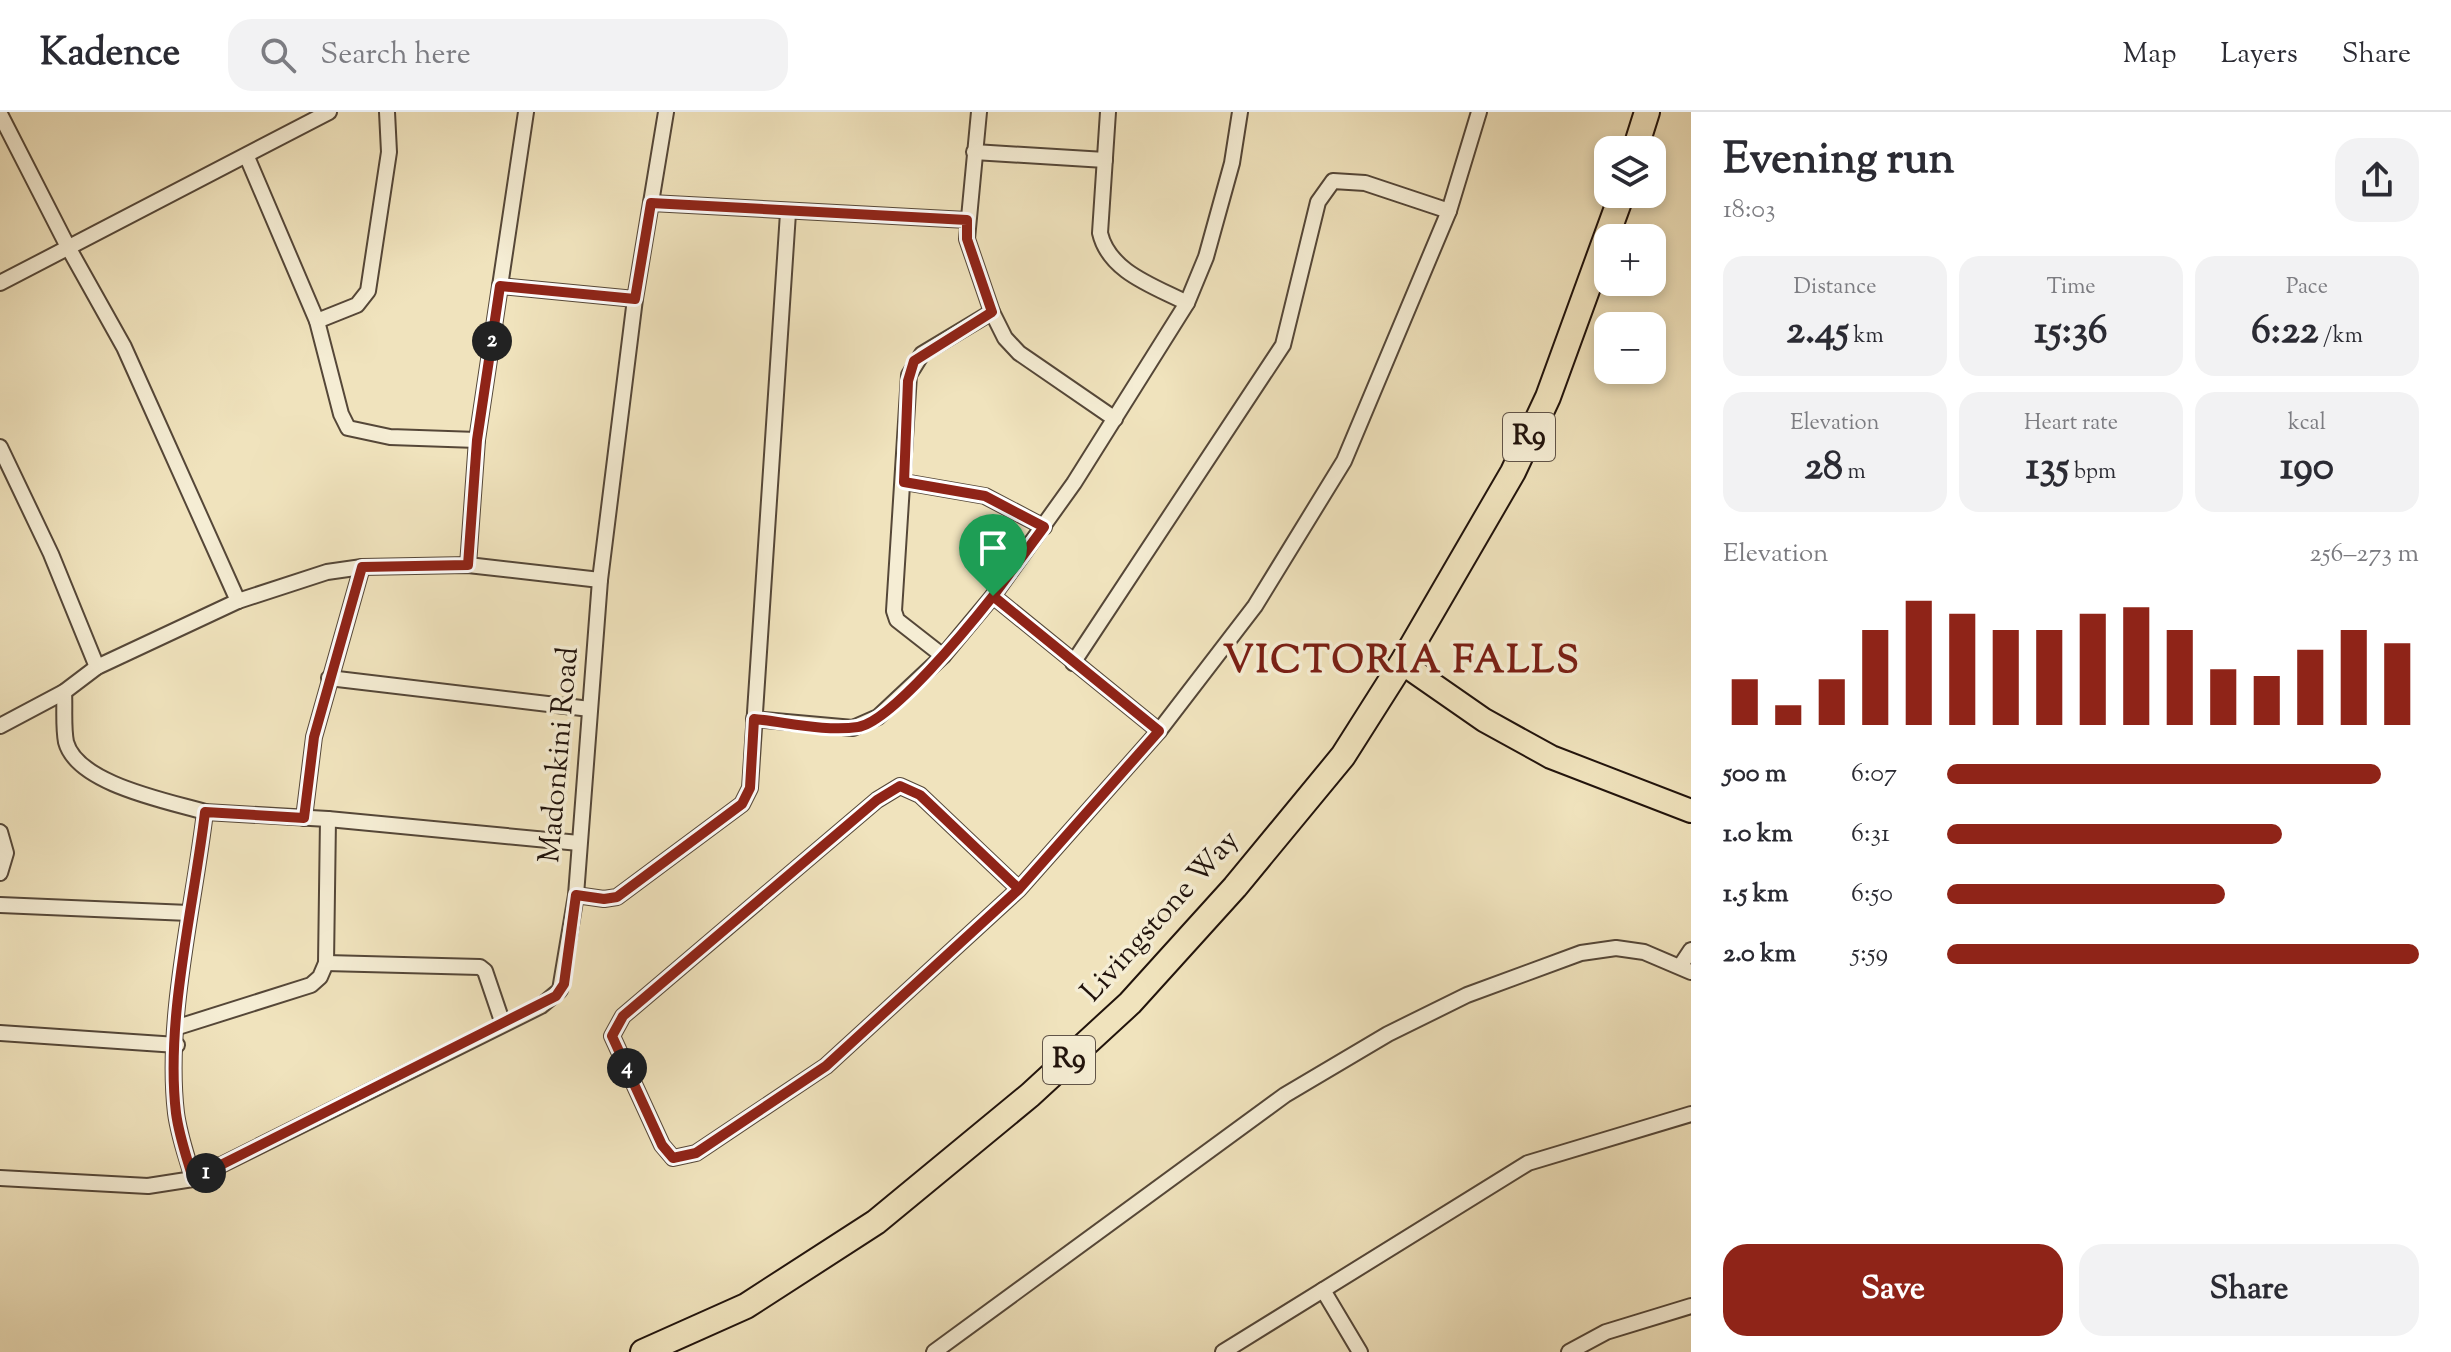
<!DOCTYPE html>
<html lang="en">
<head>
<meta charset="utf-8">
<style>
	body { margin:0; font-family:"Sorts Mill Goudy",serif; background:#f2f2f3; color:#2b2b33; height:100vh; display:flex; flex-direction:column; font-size:30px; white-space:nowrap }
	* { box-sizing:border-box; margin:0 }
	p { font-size:26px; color:#7c7c81 }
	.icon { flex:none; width:44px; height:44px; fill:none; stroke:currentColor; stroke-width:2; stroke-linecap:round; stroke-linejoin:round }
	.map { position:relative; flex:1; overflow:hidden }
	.details { display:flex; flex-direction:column; background:#fff; width:760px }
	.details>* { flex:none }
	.controls { position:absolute; left:1594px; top:24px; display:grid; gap:16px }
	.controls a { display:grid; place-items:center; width:72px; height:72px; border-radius:16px; background:#fff; box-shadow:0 4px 12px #0003; font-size:40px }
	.pin { position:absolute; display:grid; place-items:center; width:68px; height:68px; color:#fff; margin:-82px -34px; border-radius:50% 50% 50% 0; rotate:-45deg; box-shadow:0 0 8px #0007 }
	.pin .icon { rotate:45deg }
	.km { position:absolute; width:40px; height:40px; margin:-20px; border-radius:50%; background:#222; color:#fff; font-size:22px; line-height:40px; text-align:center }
	.round { display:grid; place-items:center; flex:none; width:84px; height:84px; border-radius:24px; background:#f2f2f3 }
	.summary { display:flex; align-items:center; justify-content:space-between; height:136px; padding:0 32px }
	h1 { font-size:44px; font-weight:700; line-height:60px }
	.figures { display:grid; grid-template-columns:repeat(3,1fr); gap:12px; height:136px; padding:8px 32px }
	.figures div { display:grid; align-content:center; border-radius:20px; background:#f2f2f3; text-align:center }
	.figures b { font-size:40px; font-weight:700 }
	.figures small { font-size:22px; font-weight:400 }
	.figures p { font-size:22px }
	.chart { height:224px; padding:16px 32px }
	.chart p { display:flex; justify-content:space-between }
	.chart svg { width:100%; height:144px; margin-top:8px; stroke:#8f2418; stroke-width:6 }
	.primary-button { display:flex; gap:16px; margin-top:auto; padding:16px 32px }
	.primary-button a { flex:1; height:92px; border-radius:24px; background:#8f2418; color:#fff; font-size:32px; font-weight:700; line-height:92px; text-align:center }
	.primary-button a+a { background:#f2f2f3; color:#2b2b33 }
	ul { padding:0 32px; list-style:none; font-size:26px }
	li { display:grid; grid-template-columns:128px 96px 1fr; align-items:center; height:60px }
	li i { height:20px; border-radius:10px; background:#8f2418 }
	header { display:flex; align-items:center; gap:48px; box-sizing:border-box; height:112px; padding:0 40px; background:#fff; border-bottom:2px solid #e1e1e2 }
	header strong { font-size:38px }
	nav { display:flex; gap:44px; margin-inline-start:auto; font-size:28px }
	.search { width:560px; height:72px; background:#f2f2f3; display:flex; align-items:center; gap:20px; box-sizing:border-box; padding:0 28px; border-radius:24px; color:#7c7c81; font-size:30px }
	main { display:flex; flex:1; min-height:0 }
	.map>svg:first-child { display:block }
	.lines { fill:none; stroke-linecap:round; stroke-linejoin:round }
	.street-casing { stroke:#554738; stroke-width:18 }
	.primary-casing { stroke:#21130c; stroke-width:26 }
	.highway-casing { stroke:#21130c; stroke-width:28 }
	.street { stroke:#f5edd4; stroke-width:14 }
	.primary { stroke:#f0e3bd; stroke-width:22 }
	.highway { stroke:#f0e3bd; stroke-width:24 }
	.route-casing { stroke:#fff; stroke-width:16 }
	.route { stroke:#8f2418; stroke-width:10 }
	.labels { text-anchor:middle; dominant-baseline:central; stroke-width:7; stroke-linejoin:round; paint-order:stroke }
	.shield { fill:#f5edd4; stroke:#615448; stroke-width:2 }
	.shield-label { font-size:28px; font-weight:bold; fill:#21130c }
	.street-label { font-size:30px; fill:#21130c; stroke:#f5edd4 }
	.district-label { font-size:38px; font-weight:bold; letter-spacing:2px; fill:#7a1f14; stroke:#f5edd4 }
</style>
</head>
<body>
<header>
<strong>Kadence</strong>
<div class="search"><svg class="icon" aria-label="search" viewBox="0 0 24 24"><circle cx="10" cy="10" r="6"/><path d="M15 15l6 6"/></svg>Search here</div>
<nav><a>Map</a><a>Layers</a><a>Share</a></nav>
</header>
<main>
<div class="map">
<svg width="1691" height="1240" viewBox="0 0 1691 1240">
	<rect width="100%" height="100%" fill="#f0e3bd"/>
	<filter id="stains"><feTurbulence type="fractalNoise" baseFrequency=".0025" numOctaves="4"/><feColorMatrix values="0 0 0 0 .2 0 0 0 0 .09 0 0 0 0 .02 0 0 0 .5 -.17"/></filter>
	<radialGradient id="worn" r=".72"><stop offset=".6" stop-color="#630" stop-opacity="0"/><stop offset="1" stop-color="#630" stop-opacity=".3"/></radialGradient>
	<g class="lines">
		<g class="street-casing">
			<g id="street">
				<polyline points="979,0 967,127 992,200 1005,226 1019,241 1115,307"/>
				<path d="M1108,0L1100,121C1109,160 1154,174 1187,191"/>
				<polyline points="0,2 68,135 124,235 238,489"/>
				<polyline points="974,40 1105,48"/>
				<polyline points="247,45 317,209 341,302 348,316 390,325 477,328"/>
				<polyline points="651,91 967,108"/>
				<polyline points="0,171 329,0"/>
				<polyline points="500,174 635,187"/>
				<polyline points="317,209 357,193 368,179 389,40 387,0"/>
				<polyline points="0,335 51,442 97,555"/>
				<polyline points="904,370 985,384 1044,415"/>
				<polyline points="468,453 477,328 526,0"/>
				<polyline points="993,484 1159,619"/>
				<polyline points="943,544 897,508 894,499 909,263 922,242 992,200"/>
				<polyline points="1073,551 1283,233 1318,90 1333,69 1365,71 1449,99"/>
				<polyline points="329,566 590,597"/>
				<path d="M64,580C65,596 63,614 66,630C77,672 168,689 205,700"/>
				<polyline points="754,607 853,616 878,605 943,544 993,484 1074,371 1187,191 1206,145 1232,51 1240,0"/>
				<polyline points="0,614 64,580 97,555 238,489 327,460 362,455 468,453 600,468"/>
				<polyline points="304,706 314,625 362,455"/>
				<polyline points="0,720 6,741 0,761"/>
				<polyline points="1019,777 920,683 900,674 877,688 623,904 612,924 662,1033 673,1046 696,1041 826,954 1019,777 1159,619 1255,494 1344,349 1449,99 1479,0"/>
				<polyline points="576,783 604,787 617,785 742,692 750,676 788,101"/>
				<polyline points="0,793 189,801"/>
				<polyline points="326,851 480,855 485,859 503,912"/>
				<polyline points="1681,853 1691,838"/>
				<polyline points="178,915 311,873 320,865 326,851 328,707"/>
				<polyline points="0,921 177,933"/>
				<polyline points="0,1066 148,1074 193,1067 541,894 560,878 576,783 600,468 635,187 666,0"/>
				<path d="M193,1067C187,1045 179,1024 176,1001C165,907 194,794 205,700L328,707L579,731"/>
				<polyline points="1323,1178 1360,1240"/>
				<polyline points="934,1240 1285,983 1388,922 1467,883 1581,841 1616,836 1644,840 1691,860"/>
				<polyline points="1223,1240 1528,1051 1691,1002"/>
				<polyline points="1569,1240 1606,1220 1691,1194"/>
			</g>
		</g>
		<g class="primary-casing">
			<polyline id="primary" points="1402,551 1484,608 1551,645 1691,699"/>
		</g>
		<g class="highway-casing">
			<g id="highway">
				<polyline points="1635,38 1647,0"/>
				<polyline points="643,1240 746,1194 876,1110 1030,983 1130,891 1235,775 1343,644 1402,551 1513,360 1548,285 1622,82"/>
			</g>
		</g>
		<use href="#street" class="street"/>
		<use href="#primary" class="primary"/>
		<use href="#highway" class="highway"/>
	</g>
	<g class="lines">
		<g class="route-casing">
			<path id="route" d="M993,484C970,513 891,610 858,615C826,620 786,610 754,607L750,676L742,692L617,785L604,787L576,783L564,872L556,884L193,1067C187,1046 179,1024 176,1001C165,908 194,793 205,700L304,706L314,625L362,455L468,453L477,328L500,174L635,187L651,91L967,108V127L992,200L914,249L908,269L904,370L985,384L1044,415L993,484L1159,619L1019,777L920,683L900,674L877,688L623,904L612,924L662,1033L673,1046L696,1041L826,954L1019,777L1159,619L993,484"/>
		</g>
		<use href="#route" class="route"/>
	</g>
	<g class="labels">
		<g class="shield">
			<rect x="1503" y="301" width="52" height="48" rx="6"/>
			<rect x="1043" y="924" width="52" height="48" rx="6"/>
		</g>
		<g class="shield-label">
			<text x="1529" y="325">R9</text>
			<text x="1069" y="948">R9</text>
		</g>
		<g class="street-label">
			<text transform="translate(560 643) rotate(-85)">Madonkini Road</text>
			<text transform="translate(1161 805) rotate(-48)">Livingstone Way</text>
		</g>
		<g class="district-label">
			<text x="1402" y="551">VICTORIA FALLS</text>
		</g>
	</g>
	<rect width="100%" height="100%" filter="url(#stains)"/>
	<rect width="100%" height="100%" fill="url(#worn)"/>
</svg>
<div class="controls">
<a><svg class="icon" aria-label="layers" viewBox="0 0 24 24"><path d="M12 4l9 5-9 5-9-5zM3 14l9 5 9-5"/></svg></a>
<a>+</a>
<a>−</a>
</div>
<div class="pin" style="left:993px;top:484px;background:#1e9e55"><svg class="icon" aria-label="arrive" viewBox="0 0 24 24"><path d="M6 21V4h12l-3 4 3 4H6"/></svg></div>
<b class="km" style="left:206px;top:1061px">1</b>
<b class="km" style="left:492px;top:229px">2</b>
<b class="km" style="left:627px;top:956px">4</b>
</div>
<section class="details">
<div class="summary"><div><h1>Evening run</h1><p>18:03</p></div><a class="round"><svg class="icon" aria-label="share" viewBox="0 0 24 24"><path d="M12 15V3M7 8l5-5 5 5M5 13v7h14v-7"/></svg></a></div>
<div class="figures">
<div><p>Distance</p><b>2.45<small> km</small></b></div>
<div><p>Time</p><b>15:36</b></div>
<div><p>Pace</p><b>6:22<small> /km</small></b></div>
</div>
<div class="figures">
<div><p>Elevation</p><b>28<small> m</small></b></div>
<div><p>Heart rate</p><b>135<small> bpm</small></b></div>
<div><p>kcal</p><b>190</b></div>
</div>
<div class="chart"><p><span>Elevation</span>256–273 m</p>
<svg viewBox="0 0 160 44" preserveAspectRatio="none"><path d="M5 44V30M15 44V38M25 44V30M35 44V15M45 44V6M55 44V10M65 44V15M75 44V15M85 44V10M95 44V8M105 44V15M115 44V27M125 44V29M135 44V21M145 44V15M155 44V19"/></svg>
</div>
<ul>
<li><b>500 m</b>6:07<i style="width:92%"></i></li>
<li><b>1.0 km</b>6:31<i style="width:71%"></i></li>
<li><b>1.5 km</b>6:50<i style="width:59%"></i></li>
<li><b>2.0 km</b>5:59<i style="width:100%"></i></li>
</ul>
<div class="primary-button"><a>Save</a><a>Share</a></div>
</section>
</main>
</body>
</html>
